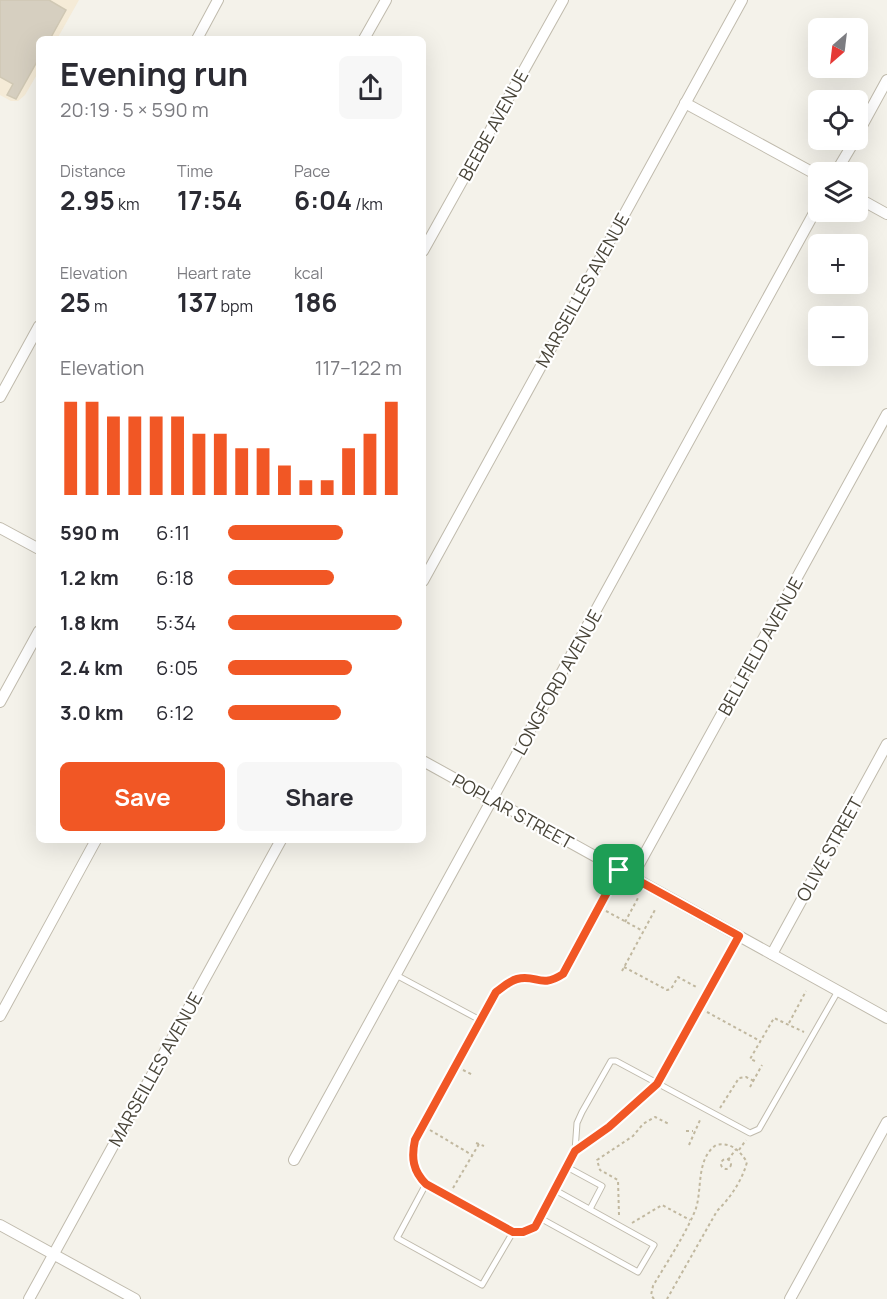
<!DOCTYPE html>
<html lang="en">
<head>
<meta charset="utf-8">
<style>
	body { margin:0; font-family:Manrope,sans-serif; background:#f7f7f7; color:#2b2b33; height:100vh; display:flex; flex-direction:column; font-size:22px; white-space:nowrap }
	* { box-sizing:border-box; margin:0 }
	p { font-size:20px; color:#7c7c81 }
	.icon { flex:none; width:33px; height:33px; fill:none; stroke:currentColor; stroke-width:2; stroke-linecap:round; stroke-linejoin:round }
	.map { position:relative; flex:1; overflow:hidden }
	.drawer { position:absolute; left:36px; top:36px; width:390px; height:807px; display:flex; flex-direction:column; background:#fff; border-radius:9px; box-shadow:0 6px 24px #0002 }
	.drawer>* { flex:none }
	.needle { width:39px; rotate:208deg }
	.fabs { position:absolute; left:808px; top:18px; display:grid; gap:12px }
	.fabs a { display:grid; place-items:center; width:60px; height:60px; border-radius:9px; background:#fff; box-shadow:0 6px 24px #0002; font-size:30px }
	.pin { position:absolute; display:grid; place-items:center; width:51px; height:51px; color:#fff; margin:-26px; border-radius:12px; box-shadow:0 3px 9px #0006 }
	.round { display:grid; place-items:center; flex:none; width:63px; height:63px; border-radius:9px; background:#f7f7f7 }
	.headline { display:flex; align-items:center; justify-content:space-between; height:102px; padding:0 24px }
	h1 { font-size:33px; font-weight:700; line-height:45px }
	.stats { display:grid; grid-template-columns:repeat(3,1fr); gap:9px; height:102px; padding:6px 24px }
	.stats div { display:grid; align-content:center }
	.stats b { font-size:26px; font-weight:700 }
	.stats small { font-size:16px; font-weight:400 }
	.stats p { font-size:16px }
	.chart { height:168px; padding:12px 24px }
	.chart p { display:flex; justify-content:space-between }
	.chart svg { width:100%; height:108px; margin-top:6px; stroke:#f15725; stroke-width:6 }
	.button { display:flex; gap:12px; margin-top:auto; padding:12px 24px }
	.button a { flex:1; height:69px; border-radius:9px; background:#f15725; color:#fff; font-size:24px; font-weight:700; line-height:69px; text-align:center }
	.button a+a { background:#f7f7f7; color:#2b2b33 }
	ul { padding:0 24px; list-style:none; font-size:20px }
	li { display:grid; grid-template-columns:96px 72px 1fr; align-items:center; height:45px }
	li i { height:15px; border-radius:8px; background:#f15725 }
	.map>svg:first-child { display:block }
	.commercial { fill:#f5ebd7 }
	.building { fill:#d6cfc0; stroke:#d0c8b4; stroke-width:1.5 }
	.lines { fill:none; stroke-linecap:round; stroke-linejoin:round }
	.service-casing { stroke:#c0bbad; stroke-width:7 }
	.minor-casing { stroke:#c0bbad; stroke-width:12 }
	.path { stroke:#c1b89f; stroke-width:2; stroke-dasharray:3 3; stroke-linecap:butt }
	.service { stroke:#fff; stroke-width:5 }
	.minor { stroke:#fff; stroke-width:10 }
	.route-casing { stroke:#fff; stroke-width:12 }
	.route { stroke:#f15725; stroke-width:8 }
	.labels { text-anchor:middle; dominant-baseline:central; stroke-width:4.5; stroke-linejoin:round; paint-order:stroke }
	.street-label { font-size:18px; fill:#484438; stroke:#fff }
</style>
</head>
<body>
<div class="map">
<svg width="887" height="1299" viewBox="0 0 887 1299">
	<rect width="100%" height="100%" fill="#f4f2ea"/>
	<polygon class="commercial" points="0,0 79,0 57,39 39,39 39,71 25,95 18,101 11,101 0,95"/>
	<polygon class="building" points="0,0 49,0 66,10 50,39 39,39 39,58 16,99 7,95 13,84 0,77"/>
	<g class="lines">
		<g class="service-casing">
			<g id="service">
				<path d="M619,870L563,974C540,989 537,974 517,979C509,981 502,988 496,992L415,1140C411,1158 413,1171 426,1184L513,1232H523L535,1227L575,1151L609,1127L657,1084L739,936"/>
				<polyline points="396,975 480,1020"/>
				<polyline points="575,1151 577,1123 582,1112 611,1061 616,1061 750,1133 759,1129 838,991"/>
				<polyline points="567,1167 602,1186 590,1209"/>
				<polyline points="426,1184 397,1238 482,1285 513,1232"/>
				<polyline points="540,1218 638,1272 654,1245 555,1190"/>
			</g>
		</g>
		<g class="minor-casing">
			<g id="minor">
				<polyline points="197,39 218,0"/>
				<polyline points="364,39 386,0"/>
				<polyline points="685,103 819,176"/>
				<polyline points="858,133 887,80"/>
				<polyline points="836,172 855,140"/>
				<polyline points="858,198 887,214"/>
				<polyline points="423,251 563,0"/>
				<polyline points="0,397 39,326"/>
				<polyline points="0,528 39,549"/>
				<polyline points="423,581 742,0"/>
				<polyline points="0,702 39,631"/>
				<polyline points="423,761 887,1018"/>
				<polyline points="632,877 887,414"/>
				<polyline points="772,954 887,744"/>
				<polyline points="0,1016 96,840"/>
				<polyline points="294,1160 819,204"/>
				<polyline points="0,1225 135,1299"/>
				<polyline points="29,1299 281,840"/>
				<polyline points="790,1299 887,1122"/>
			</g>
		</g>
		<g class="path">
			<polyline points="606,911 643,931"/>
			<polyline points="625,922 638,898"/>
			<polyline points="624,967 667,990 671,989 678,977 698,988"/>
			<polyline points="622,971 656,908"/>
			<polyline points="707,1012 760,1041"/>
			<polyline points="789,1023 806,991"/>
			<polyline points="755,1061 750,1059 774,1018 804,1032"/>
			<polyline points="463,1070 473,1075"/>
			<polyline points="750,1087 762,1065"/>
			<polyline points="720,1108 739,1078 746,1077 754,1081"/>
			<polyline points="430,1130 472,1155"/>
			<polyline points="686,1131 693,1131"/>
			<polyline points="476,1143 484,1146"/>
			<polyline points="689,1145 700,1120"/>
			<polyline points="739,1150 746,1140"/>
			<circle cx="726" cy="1164" r="5"/>
			<polyline points="728,1160 736,1149"/>
			<polyline points="453,1188 479,1144"/>
			<polyline points="619,1215 618,1180 600,1170 597,1160 633,1136 643,1124 655,1117 669,1124"/>
			<polyline points="632,1223 662,1205 690,1220"/>
			<path d="M654,1299L651,1295L653,1286C667,1262 684,1237 695,1211C703,1191 695,1160 716,1145C731,1142 739,1150 747,1162C742,1181 730,1198 717,1211L667,1299"/>
		</g>
		<use href="#service" class="service"/>
		<use href="#minor" class="minor"/>
	</g>
	<g class="lines">
		<g class="route-casing">
			<path id="route" d="M619,870L739,936L657,1084L609,1127L575,1151L535,1227L523,1232H513L426,1184C413,1171 411,1158 415,1140L496,992C502,988 509,981 517,979C537,974 540,989 563,974Z"/>
		</g>
		<use href="#route" class="route"/>
	</g>
	<g class="labels">
		<g class="street-label">
			<text transform="translate(493 125) rotate(-61)">BEEBE AVENUE</text>
			<text transform="translate(582 290) rotate(-61)">MARSEILLES AVENUE</text>
			<text transform="translate(760 646) rotate(-61)">BELLFIELD AVENUE</text>
			<text transform="translate(557 682) rotate(-61)">LONGFORD AVENUE</text>
			<text transform="translate(513 811) rotate(29)">POPLAR STREET</text>
			<text transform="translate(829 849) rotate(-61)">OLIVE STREET</text>
			<text transform="translate(155 1069) rotate(-61)">MARSEILLES AVENUE</text>
		</g>
	</g>
</svg>
<div class="fabs">
<a><svg class="needle" viewBox="-14 -14 28 28"><path d="M0-13l5 13h-10z" fill="#e53935"/><path d="M0 13l5-13h-10z" fill="#7c7c81"/></svg></a>
<a><svg class="icon" aria-label="locate" viewBox="0 0 24 24"><circle cx="12" cy="12" r="6"/><path d="M12 2v4M12 18v4M2 12h4M18 12h4"/></svg></a>
<a><svg class="icon" aria-label="layers" viewBox="0 0 24 24"><path d="M12 4l9 5-9 5-9-5zM3 14l9 5 9-5"/></svg></a>
<a>+</a>
<a>−</a>
</div>
<div class="pin" style="left:619px;top:870px;background:#1e9e55"><svg class="icon" aria-label="arrive" viewBox="0 0 24 24"><path d="M6 21V4h12l-3 4 3 4H6"/></svg></div>
<section class="drawer">
<div class="headline"><div><h1>Evening run</h1><p>20:19 · 5 × 590 m</p></div><a class="round"><svg class="icon" aria-label="share" viewBox="0 0 24 24"><path d="M12 15V3M7 8l5-5 5 5M5 13v7h14v-7"/></svg></a></div>
<div class="stats">
<div><p>Distance</p><b>2.95<small> km</small></b></div>
<div><p>Time</p><b>17:54</b></div>
<div><p>Pace</p><b>6:04<small> /km</small></b></div>
</div>
<div class="stats">
<div><p>Elevation</p><b>25<small> m</small></b></div>
<div><p>Heart rate</p><b>137<small> bpm</small></b></div>
<div><p>kcal</p><b>186</b></div>
</div>
<div class="chart"><p><span>Elevation</span>117–122 m</p>
<svg viewBox="0 0 160 44" preserveAspectRatio="none"><path d="M5 44V6M15 44V6M25 44V12M35 44V12M45 44V12M55 44V12M65 44V19M75 44V19M85 44V25M95 44V25M105 44V32M115 44V38M125 44V38M135 44V25M145 44V19M155 44V6"/></svg>
</div>
<ul>
<li><b>590 m</b>6:11<i style="width:66%"></i></li>
<li><b>1.2 km</b>6:18<i style="width:61%"></i></li>
<li><b>1.8 km</b>5:34<i style="width:100%"></i></li>
<li><b>2.4 km</b>6:05<i style="width:71%"></i></li>
<li><b>3.0 km</b>6:12<i style="width:65%"></i></li>
</ul>
<div class="button"><a>Save</a><a>Share</a></div>
</section>
</div>
</body>
</html>
